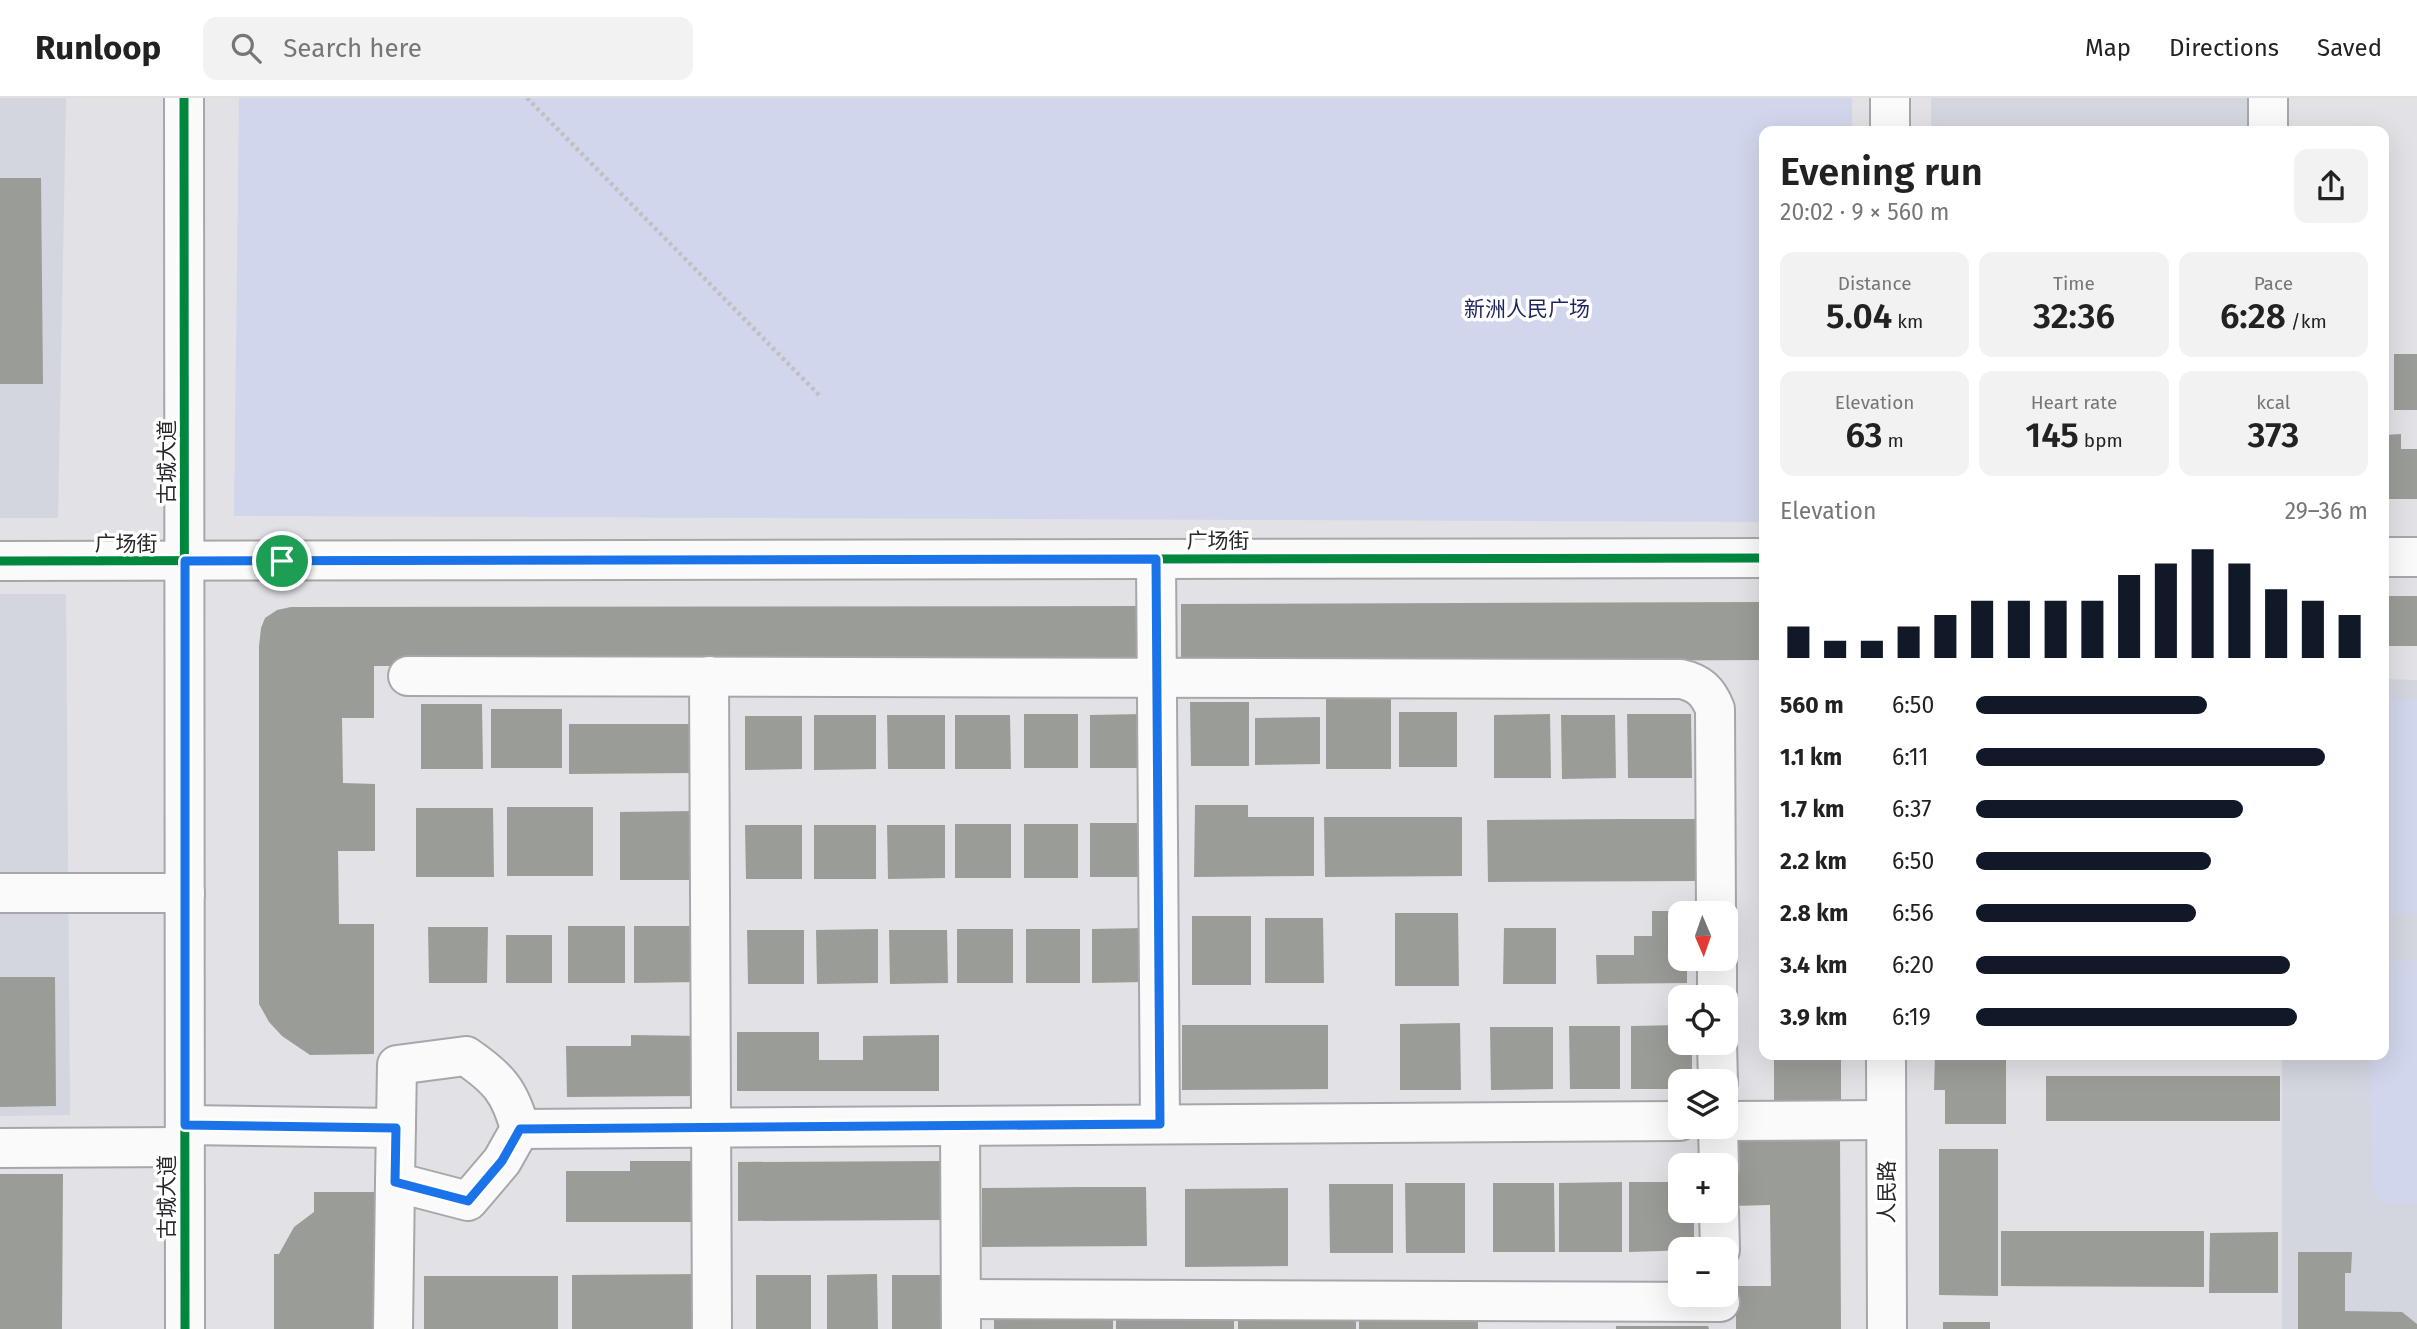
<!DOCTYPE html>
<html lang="en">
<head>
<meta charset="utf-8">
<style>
	body { margin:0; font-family:"Fira Sans","Noto Sans SC",sans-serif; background:#f2f2f2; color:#222; height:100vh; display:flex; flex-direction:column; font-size:26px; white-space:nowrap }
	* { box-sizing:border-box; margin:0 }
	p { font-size:23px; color:#767676 }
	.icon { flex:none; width:38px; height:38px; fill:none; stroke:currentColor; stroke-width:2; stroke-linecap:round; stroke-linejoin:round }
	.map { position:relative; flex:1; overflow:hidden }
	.details { position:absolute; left:1759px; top:28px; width:630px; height:934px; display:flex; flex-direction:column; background:#fff; border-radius:14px; box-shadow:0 7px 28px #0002 }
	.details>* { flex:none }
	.needle { width:46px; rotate:178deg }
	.buttons { position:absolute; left:1668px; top:803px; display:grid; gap:14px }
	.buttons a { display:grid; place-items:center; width:70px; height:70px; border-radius:14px; background:#fff; box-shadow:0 7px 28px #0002; font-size:35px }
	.pin { position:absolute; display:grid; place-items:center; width:60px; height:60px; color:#fff; margin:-30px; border:4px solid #fff; border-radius:50%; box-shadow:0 2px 7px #0007 }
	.round { display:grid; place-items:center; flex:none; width:74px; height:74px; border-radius:14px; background:#f2f2f2 }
	.head { display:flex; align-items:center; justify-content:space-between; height:119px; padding:0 21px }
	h1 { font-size:38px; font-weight:600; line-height:52px }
	.stats { display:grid; grid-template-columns:repeat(3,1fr); gap:10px; height:119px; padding:7px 21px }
	.stats div { display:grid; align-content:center; border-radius:14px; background:#f2f2f2; text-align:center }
	.stats b { font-size:35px; font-weight:600 }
	.stats small { font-size:19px; font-weight:400 }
	.stats p { font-size:19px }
	.chart { height:196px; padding:14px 21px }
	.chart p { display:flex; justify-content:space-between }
	.chart svg { width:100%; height:126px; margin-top:7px; stroke:#111827; stroke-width:6 }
	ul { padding:0 21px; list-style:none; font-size:23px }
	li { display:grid; grid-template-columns:112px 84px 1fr; align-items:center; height:52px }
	li i { height:18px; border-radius:9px; background:#111827 }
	header { display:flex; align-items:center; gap:42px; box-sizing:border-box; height:98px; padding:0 35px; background:#fff; border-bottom:2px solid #e0e0e0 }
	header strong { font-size:33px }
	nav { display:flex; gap:38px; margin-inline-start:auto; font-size:24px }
	.search { width:490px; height:63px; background:#f2f2f2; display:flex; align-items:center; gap:18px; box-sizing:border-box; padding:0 24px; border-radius:14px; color:#767676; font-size:26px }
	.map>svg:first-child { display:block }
	.built { fill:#d3d5df }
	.green { fill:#d1d6ec }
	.building { fill:#9a9d97 }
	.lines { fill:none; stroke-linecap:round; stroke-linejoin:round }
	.minor-casing { stroke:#a7a7ab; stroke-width:42 }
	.path { stroke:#c0c0c2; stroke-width:4.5; stroke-dasharray:3.5 3.5; stroke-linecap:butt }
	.minor { stroke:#fafafb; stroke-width:38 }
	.cycleway-casing { stroke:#fff; stroke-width:13 }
	.cycleway { stroke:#00873e; stroke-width:9 }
	.route-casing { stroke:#fff; stroke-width:14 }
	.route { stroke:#1a73e8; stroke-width:9 }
	.labels { text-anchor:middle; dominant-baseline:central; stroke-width:7; stroke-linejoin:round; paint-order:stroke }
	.park-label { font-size:21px; fill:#1e245e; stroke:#fff }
	.street-label { font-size:21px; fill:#27282b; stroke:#fff }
</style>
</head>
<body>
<header>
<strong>Runloop</strong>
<div class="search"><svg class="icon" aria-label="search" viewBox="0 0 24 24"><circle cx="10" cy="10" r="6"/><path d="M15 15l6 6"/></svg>Search here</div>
<nav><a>Map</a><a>Directions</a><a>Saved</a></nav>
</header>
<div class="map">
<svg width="2417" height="1231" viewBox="0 0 2417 1231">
	<rect width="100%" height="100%" fill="#e1e1e6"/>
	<g class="built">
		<polygon points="0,0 66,0 58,420 0,420"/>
		<polygon points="1931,0 2257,0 2256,33 1931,33"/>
		<polygon points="0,496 66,496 70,1017 0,1018"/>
		<polygon points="2384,581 2417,582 2417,1231 2282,1231 2282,957 2384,957"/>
	</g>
	<g class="green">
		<polygon points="239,0 1852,0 1852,33 1764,33 1764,424 234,418"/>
		<polygon points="2399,602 2417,602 2417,816 2384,816 2384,605"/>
		<polygon points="2417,863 2417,1105 2383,1105 2373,1092 2369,957 2384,957 2384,864"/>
	</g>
	<g class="building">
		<polygon points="0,80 41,80 43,286 0,286"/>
		<rect x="2394" y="256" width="23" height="56"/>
		<polygon points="2401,336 2401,351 2417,351 2417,401 2384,401 2384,337"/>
		<rect x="2384" y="498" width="33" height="50"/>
		<polygon points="1764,504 1764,562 1181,565 1181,506"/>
		<polygon points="1139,508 1140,567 374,568 374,620 342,620 343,685 375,686 375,753 338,753 339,826 374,826 374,956 310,957 282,938 269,924 259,906 259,548 261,530 265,520 277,512 291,509"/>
		<rect x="1326" y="599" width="65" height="72"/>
		<polygon points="1190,604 1249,604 1249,668 1191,668"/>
		<polygon points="421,606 482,606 483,671 421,671"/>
		<rect x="491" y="611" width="71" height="59"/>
		<rect x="1399" y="614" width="58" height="55"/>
		<rect x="1024" y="616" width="54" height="54"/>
		<polygon points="1142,616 1142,670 1090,670 1090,617"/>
		<polygon points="1550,616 1551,680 1494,680 1494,617"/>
		<polygon points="1627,616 1691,616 1692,680 1628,680"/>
		<polygon points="814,617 876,617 876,671 814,672"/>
		<polygon points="887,617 945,617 945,671 888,671"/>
		<polygon points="955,617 1010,617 1011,671 955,671"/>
		<polygon points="1561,617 1615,617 1616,680 1562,681"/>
		<polygon points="745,618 802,618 802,671 745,672"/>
		<polygon points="1320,619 1320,666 1255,667 1255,620"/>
		<polygon points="569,626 692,626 693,675 569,676"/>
		<polygon points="1195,707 1248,707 1248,719 1314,719 1314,778 1194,779"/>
		<rect x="507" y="709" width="86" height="69"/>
		<polygon points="416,710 493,710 494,779 416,779"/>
		<polygon points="695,713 696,782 620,782 620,714"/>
		<polygon points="1324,719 1462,719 1462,778 1325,779"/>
		<polygon points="1627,721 1696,721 1696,783 1488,784 1487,722"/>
		<rect x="1090" y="725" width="52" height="54"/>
		<rect x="955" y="726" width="56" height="54"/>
		<rect x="1024" y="726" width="54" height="54"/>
		<polygon points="745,727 802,727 802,781 746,781"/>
		<rect x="814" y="727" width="62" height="54"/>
		<polygon points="887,727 945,727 945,780 888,781"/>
		<polygon points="1652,813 1680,813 1680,861 1687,861 1687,885 1597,886 1596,857 1634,857 1634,838 1652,838"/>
		<polygon points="1395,815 1458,815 1459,888 1395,888"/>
		<rect x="1192" y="818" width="59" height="69"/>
		<polygon points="1265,820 1323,820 1324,885 1265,885"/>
		<rect x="568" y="828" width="57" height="57"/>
		<polygon points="634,828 697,828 697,884 634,885"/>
		<polygon points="428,829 488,829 487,885 429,885"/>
		<polygon points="1144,830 1144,884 1092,885 1092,831"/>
		<polygon points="1504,830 1556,830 1556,886 1503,886"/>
		<polygon points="878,831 878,885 817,886 816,832"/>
		<rect x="957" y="831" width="56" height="54"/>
		<rect x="1026" y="831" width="54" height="54"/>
		<polygon points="747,832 804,832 804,886 748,886"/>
		<polygon points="889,832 947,832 948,885 890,886"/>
		<rect x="506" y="837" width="46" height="48"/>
		<polygon points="0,879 55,879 56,1008 0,1009"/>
		<polygon points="1460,925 1461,992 1400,992 1400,926"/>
		<polygon points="1182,927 1328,927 1328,991 1182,992"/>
		<polygon points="1680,927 1680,945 1692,945 1692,984 1680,984 1680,991 1631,991 1631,928"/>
		<polygon points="1569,928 1620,928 1620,991 1570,991"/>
		<polygon points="1490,929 1553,929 1553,991 1491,992"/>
		<polygon points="737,934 819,934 819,962 863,962 863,938 939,937 939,993 737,993"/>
		<polygon points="631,937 699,938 699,998 567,999 566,948 631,948"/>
		<rect x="1774" y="957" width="67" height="47"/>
		<polygon points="1935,957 2006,957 2006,1026 1945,1026 1945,992 1934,992"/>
		<rect x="2046" y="978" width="234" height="45"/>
		<polygon points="1770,1042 1840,1042 1841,1231 1736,1231 1736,1188 1771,1188 1770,1107 1731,1108 1731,1043"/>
		<polygon points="1939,1051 1998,1051 1998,1198 1939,1197"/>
		<polygon points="630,1063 698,1063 698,1124 566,1124 566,1073 630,1073"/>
		<polygon points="942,1063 942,1122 738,1123 738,1064"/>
		<polygon points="0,1076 63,1076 62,1231 0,1231"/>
		<polygon points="1622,1084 1622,1154 1559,1154 1559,1085"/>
		<polygon points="1629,1084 1680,1084 1680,1113 1694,1113 1694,1152 1629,1154"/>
		<polygon points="1405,1085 1465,1085 1465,1155 1406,1155"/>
		<polygon points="1493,1085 1554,1085 1555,1154 1493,1154"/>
		<polygon points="1329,1086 1393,1086 1393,1155 1330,1155"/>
		<polygon points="1081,1089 1146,1089 1147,1148 982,1149 982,1090"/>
		<polygon points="1288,1090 1288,1168 1185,1169 1185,1091"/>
		<polygon points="314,1094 377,1094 379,1231 274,1231 274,1156 279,1156 294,1129 314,1114"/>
		<polygon points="2001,1133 2204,1133 2204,1189 2001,1188"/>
		<polygon points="2278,1134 2278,1195 2209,1195 2210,1135"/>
		<polygon points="2298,1154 2352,1154 2351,1175 2345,1175 2345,1213 2402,1214 2417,1226 2417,1231 2298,1231"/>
		<polygon points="706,1176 706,1231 572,1231 572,1177"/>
		<polygon points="877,1176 878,1231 827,1231 827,1177"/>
		<rect x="756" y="1177" width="55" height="54"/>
		<rect x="892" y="1177" width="49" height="54"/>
		<rect x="424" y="1178" width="134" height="53"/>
		<polygon points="1478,1220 1478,1231 1359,1231 1359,1221"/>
		<polygon points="1356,1221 1356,1231 1238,1231 1238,1222"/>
		<rect x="994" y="1222" width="119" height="9"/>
		<rect x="1116" y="1222" width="118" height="9"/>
		<rect x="1943" y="1224" width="47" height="7"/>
		<polygon points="1616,1228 1708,1228 1709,1231 1616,1231"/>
	</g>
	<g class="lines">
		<g class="minor-casing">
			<g id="minor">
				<polyline points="184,0 185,1231"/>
				<polyline points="1890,33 1890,0"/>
				<polyline points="2268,33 2268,0"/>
				<polyline points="2384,459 2417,459"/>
				<polyline points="1156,461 1160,1026"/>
				<polyline points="0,463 1764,460"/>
				<path d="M408,578L1681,581C1699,585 1708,593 1715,611L1716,816"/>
				<polyline points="709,578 712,1231"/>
				<polyline points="0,795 185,795"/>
				<polyline points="1717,861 1717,900"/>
				<polyline points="1717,945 1718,984"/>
				<polyline points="1886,957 1887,1231"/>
				<path d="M466,958C498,980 510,993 520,1031L502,1063L468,1103L395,1084L397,967Z"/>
				<polyline points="1726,1023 1886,1022"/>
				<polyline points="185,1027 396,1030"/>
				<polyline points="960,1028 961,1231"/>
				<polyline points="1718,1029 1719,1068"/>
				<polyline points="520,1031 1680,1023"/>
				<polyline points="0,1050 184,1049"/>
				<polyline points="1719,1113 1720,1152"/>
				<polyline points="961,1201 1720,1204"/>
				<polyline points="393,1231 395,1084"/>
			</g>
		</g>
		<polyline class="path" points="527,0 819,297"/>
		<use href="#minor" class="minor"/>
		<g class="cycleway-casing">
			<g id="cycleway">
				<polyline points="184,0 185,1231"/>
				<polyline points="0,463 1764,460"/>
			</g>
		</g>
		<use href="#cycleway" class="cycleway"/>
	</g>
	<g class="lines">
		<g class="route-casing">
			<polygon id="route" points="1156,461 1160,1026 520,1031 502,1063 468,1103 395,1084 396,1030 185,1027 185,463"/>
		</g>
		<use href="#route" class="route"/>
	</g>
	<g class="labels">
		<g class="park-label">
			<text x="1527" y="211">新洲人民广场</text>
		</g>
		<g class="street-label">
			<text transform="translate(167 364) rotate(-90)">古城大道</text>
			<text x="1218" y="443">广场街</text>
			<text x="126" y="446">广场街</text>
			<text transform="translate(1887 1094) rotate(-90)">人民路</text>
			<text transform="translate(167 1099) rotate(-90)">古城大道</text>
		</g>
	</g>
</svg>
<div class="buttons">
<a><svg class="needle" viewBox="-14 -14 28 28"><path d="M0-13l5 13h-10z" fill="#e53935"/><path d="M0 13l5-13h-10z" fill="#767676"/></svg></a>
<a><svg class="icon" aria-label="locate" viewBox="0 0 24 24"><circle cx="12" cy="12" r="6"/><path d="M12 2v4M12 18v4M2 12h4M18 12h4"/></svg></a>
<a><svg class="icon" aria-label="layers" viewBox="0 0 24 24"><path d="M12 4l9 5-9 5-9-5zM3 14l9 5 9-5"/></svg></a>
<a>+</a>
<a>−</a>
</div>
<div class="pin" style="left:282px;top:463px;background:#1e9e55"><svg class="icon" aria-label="arrive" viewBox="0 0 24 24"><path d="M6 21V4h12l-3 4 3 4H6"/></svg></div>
<section class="details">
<div class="head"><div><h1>Evening run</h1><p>20:02 · 9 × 560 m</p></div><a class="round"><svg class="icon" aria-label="share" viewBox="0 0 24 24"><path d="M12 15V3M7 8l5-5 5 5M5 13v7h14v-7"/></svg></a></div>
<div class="stats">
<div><p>Distance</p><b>5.04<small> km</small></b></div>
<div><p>Time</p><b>32:36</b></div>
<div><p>Pace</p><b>6:28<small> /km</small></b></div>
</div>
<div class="stats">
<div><p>Elevation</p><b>63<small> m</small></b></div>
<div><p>Heart rate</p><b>145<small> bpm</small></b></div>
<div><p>kcal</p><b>373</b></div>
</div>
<div class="chart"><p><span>Elevation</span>29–36 m</p>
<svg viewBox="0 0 160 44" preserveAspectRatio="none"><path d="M5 44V33M15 44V38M25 44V38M35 44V33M45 44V29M55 44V24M65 44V24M75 44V24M85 44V24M95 44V15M105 44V11M115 44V6M125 44V11M135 44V20M145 44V24M155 44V29"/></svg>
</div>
<ul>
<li><b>560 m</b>6:50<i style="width:59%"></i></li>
<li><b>1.1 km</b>6:11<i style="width:89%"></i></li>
<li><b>1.7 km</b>6:37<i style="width:68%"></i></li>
<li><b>2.2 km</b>6:50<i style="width:60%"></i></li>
<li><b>2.8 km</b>6:56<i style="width:56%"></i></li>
<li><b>3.4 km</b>6:20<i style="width:80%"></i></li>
<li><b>3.9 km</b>6:19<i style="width:82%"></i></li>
</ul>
</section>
</div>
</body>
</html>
